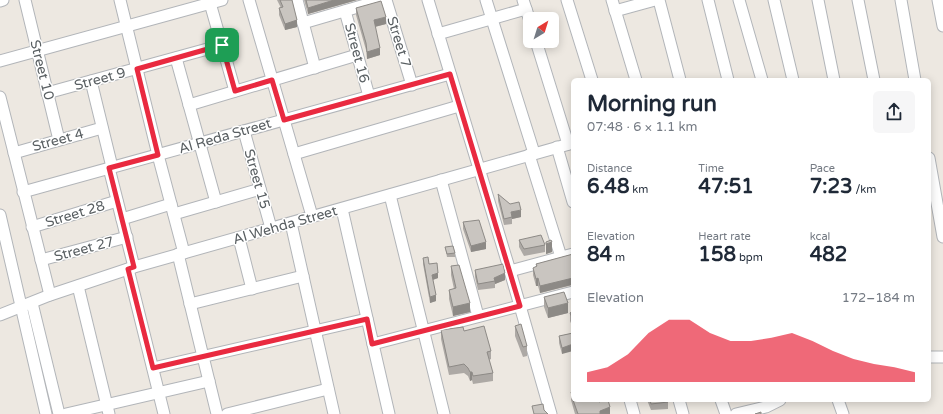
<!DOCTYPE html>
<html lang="en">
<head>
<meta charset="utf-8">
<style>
	body { margin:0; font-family:"Varela Round",sans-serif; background:#f6f6f7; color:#1f2937; height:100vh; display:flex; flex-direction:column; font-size:15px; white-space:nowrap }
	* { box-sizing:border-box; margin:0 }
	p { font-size:13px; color:#747a83 }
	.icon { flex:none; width:22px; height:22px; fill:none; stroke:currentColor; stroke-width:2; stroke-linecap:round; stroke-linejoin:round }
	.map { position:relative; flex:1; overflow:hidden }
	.sheet { position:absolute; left:571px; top:78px; width:360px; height:324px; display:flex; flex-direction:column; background:#fff; border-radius:6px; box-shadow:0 2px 10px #0003 }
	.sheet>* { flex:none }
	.needle { width:26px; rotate:38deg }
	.buttons { position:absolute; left:523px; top:12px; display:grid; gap:8px }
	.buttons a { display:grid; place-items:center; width:36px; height:36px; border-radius:6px; background:#fff; box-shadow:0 2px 10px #0003; font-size:20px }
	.pin { position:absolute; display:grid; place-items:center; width:34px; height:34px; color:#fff; margin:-17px; border-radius:8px; box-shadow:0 2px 6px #0006 }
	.round { display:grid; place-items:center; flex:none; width:42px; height:42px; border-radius:6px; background:#f6f6f7 }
	.headline { display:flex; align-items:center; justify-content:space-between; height:68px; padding:0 16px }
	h1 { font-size:22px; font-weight:700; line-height:30px }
	.figures { display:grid; grid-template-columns:repeat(3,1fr); gap:6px; height:68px; padding:4px 16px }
	.figures div { display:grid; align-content:center }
	.figures b { font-size:20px; font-weight:700 }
	.figures small { font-size:11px; font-weight:400 }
	.figures p { font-size:11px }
	.chart { height:112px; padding:8px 16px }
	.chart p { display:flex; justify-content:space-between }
	.chart svg { width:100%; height:72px; margin-top:4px; fill:#e92a40; opacity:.7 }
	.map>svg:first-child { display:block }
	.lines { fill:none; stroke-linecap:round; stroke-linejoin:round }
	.minor-casing { stroke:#b2b5b9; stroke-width:13 }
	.minor { stroke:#fff; stroke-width:11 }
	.wall { fill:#ada9a5 }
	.shaded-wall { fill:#8d8a86 }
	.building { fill:#c9c5c0; stroke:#8d8a86 }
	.route-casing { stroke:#fff; stroke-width:8 }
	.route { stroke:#e92a40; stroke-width:5 }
	.labels { text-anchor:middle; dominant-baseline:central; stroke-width:3; stroke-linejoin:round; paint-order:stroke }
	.street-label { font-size:14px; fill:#595f62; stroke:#fff }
</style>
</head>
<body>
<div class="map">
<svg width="943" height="414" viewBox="0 0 943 414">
	<rect width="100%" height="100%" fill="#ede8e1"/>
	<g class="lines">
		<g class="minor-casing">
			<g id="minor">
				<polyline points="25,0 59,140"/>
				<polyline points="120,0 158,155 184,253"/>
				<polyline points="249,0 312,216"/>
				<polyline points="297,0 315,68"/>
				<polyline points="386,0 412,85"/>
				<polyline points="428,0 510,271 551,414"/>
				<polyline points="486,0 534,153"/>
				<polyline points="523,0 530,21"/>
				<polyline points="567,0 592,80"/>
				<polyline points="612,0 636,80"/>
				<polyline points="659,0 680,80"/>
				<polyline points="708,0 728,80"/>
				<polyline points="739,0 762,80"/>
				<polyline points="774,0 793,80"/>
				<polyline points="818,0 834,80"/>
				<polyline points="858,0 874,80"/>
				<polyline points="901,0 915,80"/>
				<polyline points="938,0 943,26"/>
				<polyline points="0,1 3,0"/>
				<polyline points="210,3 235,91"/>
				<polyline points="345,11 369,96"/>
				<polyline points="615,11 655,0"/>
				<polyline points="303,23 382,0"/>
				<polyline points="438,34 526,9"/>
				<polyline points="536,41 568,144"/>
				<polyline points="176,58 216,202"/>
				<polyline points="0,61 222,0"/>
				<polyline points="91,81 112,167"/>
				<polyline points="47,93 222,45"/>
				<polyline points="0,97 50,295"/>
				<polyline points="189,105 357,55"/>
				<polyline points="244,131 271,228"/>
				<polyline points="557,147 573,202"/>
				<polyline points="14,153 102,128"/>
				<polyline points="294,154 459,106"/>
				<polyline points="529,155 561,257"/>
				<polyline points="929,158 943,237"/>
				<polyline points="109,168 134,267"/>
				<polyline points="441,180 478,316"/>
				<polyline points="23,192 450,74"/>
				<polyline points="390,195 444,414"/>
				<polyline points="342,209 389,414"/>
				<polyline points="174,214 260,189"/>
				<polyline points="0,215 46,414"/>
				<polyline points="122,219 171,204"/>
				<polyline points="291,223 334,414"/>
				<polyline points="32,227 117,201"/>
				<polyline points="239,238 252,289"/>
				<polyline points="178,254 217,414"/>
				<polyline points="41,260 127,237"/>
				<polyline points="128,269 164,414"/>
				<polyline points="510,271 573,254"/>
				<polyline points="78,286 109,414"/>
				<polyline points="32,303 59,414"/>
				<polyline points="190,304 303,276"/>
				<polyline points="0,315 50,295 134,267 573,143"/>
				<polyline points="373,344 573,292"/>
				<polyline points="929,357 943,357"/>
				<polyline points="153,368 367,319"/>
				<polyline points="630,400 634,414"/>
				<polyline points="679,400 683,414"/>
				<polyline points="721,400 726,414"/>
				<polyline points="838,400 843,414"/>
				<polyline points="66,414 209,381"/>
				<polyline points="227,414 328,389"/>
				<polyline points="736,414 766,407 780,400"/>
			</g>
		</g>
		<use href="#minor" class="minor"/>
	</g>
	<g class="wall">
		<polygon points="277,0 292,0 297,27 285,30 279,15 279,8 281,8"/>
		<polygon points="304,0 357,0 308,14"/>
		<polygon points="356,8 386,24 375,27 380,55 367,59 366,50 356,15"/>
		<polygon points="498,194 521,217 512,219 512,224 504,225 498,201"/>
		<polygon points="463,222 486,249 471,252 463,229"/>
		<polygon points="519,240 545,245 545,252 524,256 519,247"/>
		<polygon points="546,242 552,252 546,254"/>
		<polygon points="445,247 455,253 455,257 447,257"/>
		<polygon points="573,254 573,285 540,293 538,286 536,286 533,275 533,268 536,267 536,264"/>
		<polygon points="423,258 429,264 438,278 433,280 436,301 430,303 423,264"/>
		<polygon points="451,266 470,312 453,316 449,299 449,290 454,289 451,275"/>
		<polygon points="475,270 505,280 495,284 495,288 478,290 475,277"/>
		<polygon points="544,297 568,313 548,318 544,307"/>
		<polygon points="573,311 573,328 570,321 570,313"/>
		<polygon points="515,326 527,346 527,356 523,357 515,336"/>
		<polygon points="441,330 491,351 491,359 489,360 493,373 493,381 473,384 472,380 470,381 468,376 464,373 449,375 441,339"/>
		<polygon points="573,333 562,354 559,343 559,336"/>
		<polygon points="571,392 599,402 610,414 575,414 571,400"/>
		<polygon points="647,400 667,400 668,402 668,409 651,410"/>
	</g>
	<g class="shaded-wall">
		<polygon points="334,0 357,0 308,14 308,8"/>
		<polygon points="386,17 386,24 374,27 374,20"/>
		<polygon points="297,20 297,27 285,30 285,24"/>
		<polygon points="380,48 380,55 367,59 367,52"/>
		<polygon points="521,210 521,217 512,219 511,212"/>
		<polygon points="486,242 486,249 471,252 471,246"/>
		<polygon points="552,242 552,252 546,254 546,244"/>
		<polygon points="438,273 438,278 432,280 432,275"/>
		<polygon points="505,273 505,280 495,284 494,278"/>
		<polygon points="538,278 538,286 536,286 536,279"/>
		<polygon points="571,278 571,285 540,293 540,286"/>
		<polygon points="436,295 436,301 430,303 430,297"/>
		<polygon points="470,303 470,312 453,316 453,307"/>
		<polygon points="568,303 568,313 548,318 548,308"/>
		<polygon points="573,344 573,351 562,354 562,348"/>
		<polygon points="470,372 472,372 472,380 470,381"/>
		<polygon points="610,407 610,414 600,414 600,411"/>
	</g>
	<g class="building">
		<polygon points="280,0 292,0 297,20 285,24 279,8 283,7"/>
		<polygon points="306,0 334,0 308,8"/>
		<polygon points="381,1 386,17 374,20 380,48 367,52 366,43 356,8"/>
		<polygon points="498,194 510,204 519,202 521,210 511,212 512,217 504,219"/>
		<polygon points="479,220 486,242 471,246 463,222"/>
		<polygon points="541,235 545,245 524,249 519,240"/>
		<polygon points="551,240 552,242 546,244 546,242"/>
		<polygon points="453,246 455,253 447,254 445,247"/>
		<polygon points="573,254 573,278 540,286 538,278 536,279 533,268 537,266 536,264"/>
		<polygon points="428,257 429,264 437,263 438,273 432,275 436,295 430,297 423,258"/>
		<polygon points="503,264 505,273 494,278 495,281 478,284 475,270"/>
		<polygon points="459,265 470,303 453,307 449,290 456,288 451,266"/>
		<polygon points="564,292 568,303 548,308 544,297"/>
		<polygon points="573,311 573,319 570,313"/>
		<polygon points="521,324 527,346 523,347 515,326"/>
		<polygon points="484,326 491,351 487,352 493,373 473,376 472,372 470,372 468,368 464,364 449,367 441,330 463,327 464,331"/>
		<polygon points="573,333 573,344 562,348 559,336"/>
		<polygon points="573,391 573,399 571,392"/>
		<polygon points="573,400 599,400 599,402 604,400 608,400 610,407 600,411 600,414 578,414"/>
		<polygon points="650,400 667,400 668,402 651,404"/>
		<polygon points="543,404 544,410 548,414 534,414 532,406"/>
		<polygon points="761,412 761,414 755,414"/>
	</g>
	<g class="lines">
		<g class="route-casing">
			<polygon id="route" points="222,45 235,91 272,80 284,120 450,74 520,306 372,344 367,319 153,368 128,269 134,267 109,168 158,155 137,69"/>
		</g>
		<use href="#route" class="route"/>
	</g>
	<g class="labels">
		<g class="street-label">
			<text transform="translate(399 42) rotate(73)">Street 7</text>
			<text transform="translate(357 53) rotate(75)">Street 16</text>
			<text transform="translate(42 70) rotate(76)">Street 10</text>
			<text transform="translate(100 79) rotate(-15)">Street 9</text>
			<text transform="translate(225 136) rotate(-16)">Al Reda Street</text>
			<text transform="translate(58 140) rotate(-15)">Street 4</text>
			<text transform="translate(257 179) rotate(74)">Street 15</text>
			<text transform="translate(75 214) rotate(-17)">Street 28</text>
			<text transform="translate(285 225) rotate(-16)">Al Wehda Street</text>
			<text transform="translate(84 249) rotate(-15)">Street 27</text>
		</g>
	</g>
</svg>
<div class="buttons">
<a><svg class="needle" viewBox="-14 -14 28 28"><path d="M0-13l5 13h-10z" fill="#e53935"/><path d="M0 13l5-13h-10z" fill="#747a83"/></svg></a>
</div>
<div class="pin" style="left:222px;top:45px;background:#1e9e55"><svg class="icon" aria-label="arrive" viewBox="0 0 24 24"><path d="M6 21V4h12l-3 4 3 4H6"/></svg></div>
<section class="sheet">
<div class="headline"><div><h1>Morning run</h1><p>07:48 · 6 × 1.1 km</p></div><a class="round"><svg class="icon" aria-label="share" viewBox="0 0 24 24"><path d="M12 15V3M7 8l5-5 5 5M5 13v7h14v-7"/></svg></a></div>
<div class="figures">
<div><p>Distance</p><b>6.48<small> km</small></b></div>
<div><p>Time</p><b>47:51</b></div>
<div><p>Pace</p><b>7:23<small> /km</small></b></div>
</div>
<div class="figures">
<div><p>Elevation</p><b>84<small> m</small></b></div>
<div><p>Heart rate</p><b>158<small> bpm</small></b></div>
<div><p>kcal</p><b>482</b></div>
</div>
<div class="chart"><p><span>Elevation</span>172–184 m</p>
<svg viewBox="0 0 160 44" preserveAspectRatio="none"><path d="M0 44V38L10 35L20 27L30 14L40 6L50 6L60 14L70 19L80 19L90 17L100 14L110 19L120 25L130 30L140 33L150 35L160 38V44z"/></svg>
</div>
</section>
</div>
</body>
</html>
